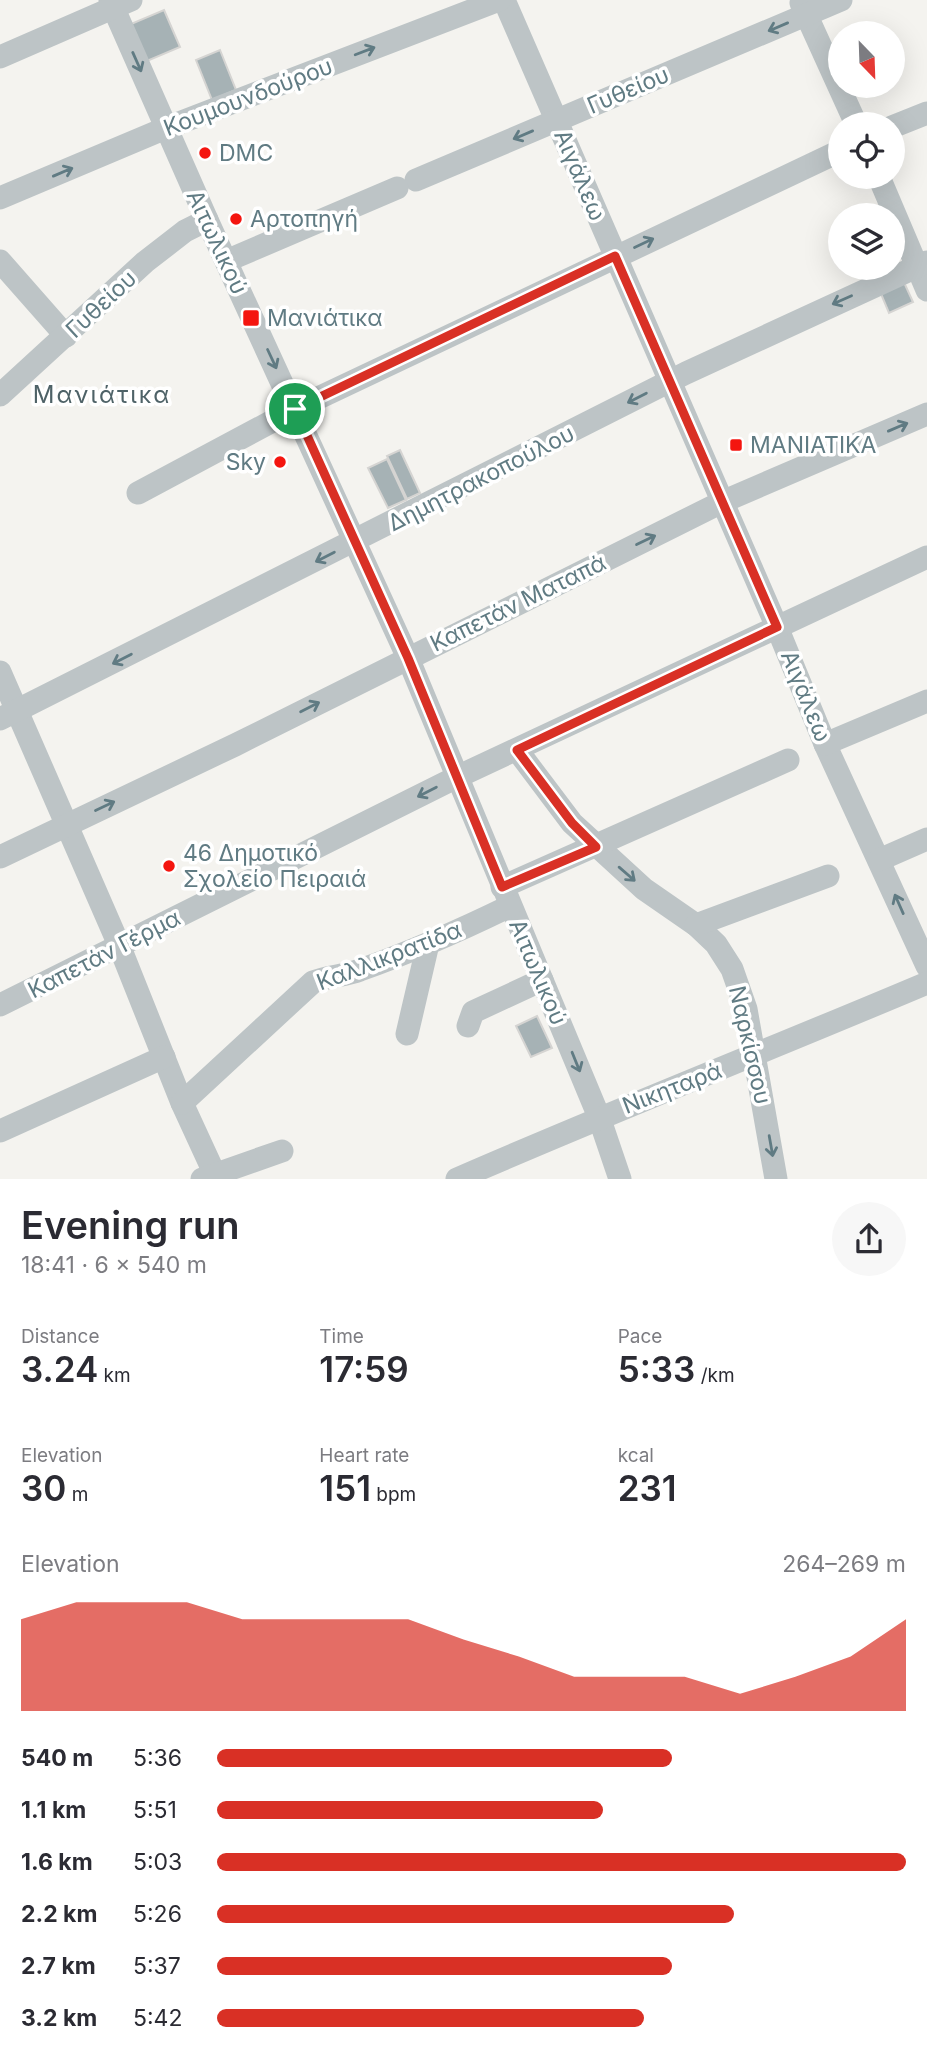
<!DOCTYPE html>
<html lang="en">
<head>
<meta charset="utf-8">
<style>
	body { margin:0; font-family:Inter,sans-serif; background:#f7f7f7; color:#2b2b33; height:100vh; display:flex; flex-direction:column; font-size:26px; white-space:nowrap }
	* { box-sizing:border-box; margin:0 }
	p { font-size:23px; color:#7c7c81 }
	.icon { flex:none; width:38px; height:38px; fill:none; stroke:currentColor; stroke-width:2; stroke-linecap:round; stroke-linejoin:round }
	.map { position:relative; height:1179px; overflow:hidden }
	.panel { display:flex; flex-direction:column; background:#fff; flex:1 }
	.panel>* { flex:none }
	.needle { width:46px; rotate:157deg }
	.controls { position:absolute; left:828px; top:21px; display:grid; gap:14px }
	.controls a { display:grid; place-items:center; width:77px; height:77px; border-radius:50%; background:#fff; box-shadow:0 7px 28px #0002; font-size:35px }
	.pin { position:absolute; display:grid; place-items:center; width:60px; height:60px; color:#fff; margin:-30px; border:4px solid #fff; border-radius:50%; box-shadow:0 2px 7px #0007 }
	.round { display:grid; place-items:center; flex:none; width:74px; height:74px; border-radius:37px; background:#f7f7f7 }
	.summary { display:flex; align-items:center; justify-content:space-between; height:119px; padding:0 21px }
	h1 { font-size:38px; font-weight:600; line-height:52px }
	.figures { display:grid; grid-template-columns:repeat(3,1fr); gap:10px; height:119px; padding:7px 21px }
	.figures div { display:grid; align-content:center }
	.figures b { font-size:35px; font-weight:600 }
	.figures small { font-size:19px; font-weight:400 }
	.figures p { font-size:19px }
	.chart { height:196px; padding:14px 21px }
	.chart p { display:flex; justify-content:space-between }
	.chart svg { width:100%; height:126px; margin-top:7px; fill:#d93025; opacity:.7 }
	ul { padding:0 21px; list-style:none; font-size:23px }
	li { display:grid; grid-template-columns:112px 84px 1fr; align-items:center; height:52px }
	li i { height:18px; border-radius:9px; background:#d93025 }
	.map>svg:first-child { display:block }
	.building { fill:#a6b2b5; stroke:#d5d4d2; stroke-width:2 }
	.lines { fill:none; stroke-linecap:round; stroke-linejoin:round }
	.minor { stroke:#bdc4c6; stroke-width:23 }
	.oneway { stroke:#607b83 }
	.route-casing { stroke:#fff; stroke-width:14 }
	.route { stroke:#d93025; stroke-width:9 }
	.poi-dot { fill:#f4150f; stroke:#fff; stroke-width:2.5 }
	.labels { text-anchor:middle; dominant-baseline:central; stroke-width:7; stroke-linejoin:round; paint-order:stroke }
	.street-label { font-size:23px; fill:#607b83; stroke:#fff }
	.poi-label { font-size:23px; fill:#607b83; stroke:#fff; text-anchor:start }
	.neighbourhood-label { font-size:24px; letter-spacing:2px; fill:#4e6267; stroke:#fff }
</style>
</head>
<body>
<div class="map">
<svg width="927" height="1179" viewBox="0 0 927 1179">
	<rect width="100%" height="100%" fill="#f4f3ef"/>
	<g class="building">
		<polygon points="164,10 180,47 147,61 131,24"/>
		<polygon points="220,50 236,90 212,100 196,60"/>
		<polygon points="902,278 913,302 889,313 879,289"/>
		<polygon points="400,450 420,493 407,499 387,456"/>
		<polygon points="387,459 406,500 388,508 368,468"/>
		<polygon points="537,1016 552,1048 531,1057 516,1026"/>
	</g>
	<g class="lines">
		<g class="minor">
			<polyline points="110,0 207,220 408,658 599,1117 620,1179"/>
			<polyline points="504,0 777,627 825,744 927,966"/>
			<polyline points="801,3 856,124"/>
			<polyline points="0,57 131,0"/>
			<polyline points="892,127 927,113"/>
			<polyline points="879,177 927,290"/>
			<polyline points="416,180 841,0"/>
			<polyline points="0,198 166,128 499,0"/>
			<polyline points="0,261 66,336"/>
			<polyline points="226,261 397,188"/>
			<polyline points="0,395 145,262 185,231 207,220"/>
			<polyline points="138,493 295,409 840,151"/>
			<polyline points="0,672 119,945 182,1103 217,1179"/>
			<polyline points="0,719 686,373 927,262"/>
			<polyline points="825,744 927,701"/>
			<polyline points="517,750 572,823 644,889 696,925 716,944 732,969 746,1009 776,1179"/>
			<polyline points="0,857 235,745 722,502 927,414"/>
			<polyline points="879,860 927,839"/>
			<polyline points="502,887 788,760"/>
			<polyline points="696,925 828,876"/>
			<polyline points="0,1005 457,777 927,557"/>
			<polyline points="468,1026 473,1012 542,980"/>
			<polyline points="407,1034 428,944"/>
			<path d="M182,1103L313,982C328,976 345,976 360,970C411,952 461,930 510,906"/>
			<polyline points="0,1131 164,1057"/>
			<polyline points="202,1179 282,1151"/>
			<path d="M457,1179C613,1111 771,1049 927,983"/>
		</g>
	</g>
	<defs><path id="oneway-shaft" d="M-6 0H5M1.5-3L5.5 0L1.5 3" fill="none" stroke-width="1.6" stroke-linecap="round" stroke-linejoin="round" transform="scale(1.75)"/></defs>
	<g class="oneway">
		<use href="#oneway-shaft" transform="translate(778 27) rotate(157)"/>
		<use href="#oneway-shaft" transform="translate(365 51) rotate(-21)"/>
		<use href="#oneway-shaft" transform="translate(137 62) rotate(66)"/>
		<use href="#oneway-shaft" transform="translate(523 135) rotate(157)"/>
		<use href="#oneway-shaft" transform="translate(63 172) rotate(-23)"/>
		<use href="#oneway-shaft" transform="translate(644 243) rotate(-25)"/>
		<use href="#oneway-shaft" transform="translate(842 300) rotate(156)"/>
		<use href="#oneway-shaft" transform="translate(272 359) rotate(65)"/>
		<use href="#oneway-shaft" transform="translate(637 398) rotate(153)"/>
		<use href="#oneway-shaft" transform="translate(898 427) rotate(-23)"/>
		<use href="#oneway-shaft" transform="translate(646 540) rotate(-26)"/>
		<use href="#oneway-shaft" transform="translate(325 557) rotate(153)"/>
		<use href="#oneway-shaft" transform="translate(122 659) rotate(153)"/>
		<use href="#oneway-shaft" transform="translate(310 707) rotate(-27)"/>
		<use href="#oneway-shaft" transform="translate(427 792) rotate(153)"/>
		<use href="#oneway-shaft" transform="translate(105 806) rotate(-25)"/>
		<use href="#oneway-shaft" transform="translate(627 874) rotate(41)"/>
		<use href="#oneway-shaft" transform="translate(899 904) rotate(-114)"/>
		<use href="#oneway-shaft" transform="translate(576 1062) rotate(68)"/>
		<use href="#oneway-shaft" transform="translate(771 1146) rotate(80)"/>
	</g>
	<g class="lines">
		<g class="route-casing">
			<polygon id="route" points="615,256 777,627 517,750 572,823 596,847 502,887 408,658 295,409"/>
		</g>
		<use href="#route" class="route"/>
	</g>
	<g class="poi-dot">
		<circle cx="205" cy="153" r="7"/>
		<circle cx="236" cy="219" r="7"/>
		<rect x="242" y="309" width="18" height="18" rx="3.5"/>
		<rect x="729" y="438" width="14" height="14" rx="3.5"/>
		<circle cx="280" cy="462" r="7"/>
		<circle cx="169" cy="866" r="7"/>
	</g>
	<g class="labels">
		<g class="street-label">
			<text transform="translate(628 90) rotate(-23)">Γυθείου</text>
			<text transform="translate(248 97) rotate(-21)">Κουμουνδούρου</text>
			<text transform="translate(580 175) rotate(67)">Αιγάλεω</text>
			<text transform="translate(217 242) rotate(65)">Αιτωλικού</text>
			<text transform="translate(101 304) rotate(-43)">Γυθείου</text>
			<text transform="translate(481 478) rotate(-27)">Δημητρακοπούλου</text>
			<text transform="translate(518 603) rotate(-26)">Καπετάν Ματαπά</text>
			<text transform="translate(806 696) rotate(68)">Αιγάλεω</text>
			<text transform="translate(104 954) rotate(-27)">Καπετάν Γέρμα</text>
			<text transform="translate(389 956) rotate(-21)">Καλλικρατίδα</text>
			<text transform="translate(538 972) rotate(67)">Αιτωλικού</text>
			<text transform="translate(750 1045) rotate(77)">Ναρκίσσου</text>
			<text transform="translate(672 1088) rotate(-21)">Νικηταρά</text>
		</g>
		<g class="poi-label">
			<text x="219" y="153">DMC</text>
			<text x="250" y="219">Αρτοπηγή</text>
			<text x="267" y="318">Μανιάτικα</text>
			<text x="750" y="445">ΜΑΝΙΑΤΙΚΑ</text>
			<text x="266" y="462" text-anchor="end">Sky</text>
			<text x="183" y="853">46 Δημοτικό<tspan x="183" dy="26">Σχολείο Πειραιά</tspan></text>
		</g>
		<g class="neighbourhood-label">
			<text x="102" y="394">Μανιάτικα</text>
		</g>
	</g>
</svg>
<div class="controls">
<a><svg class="needle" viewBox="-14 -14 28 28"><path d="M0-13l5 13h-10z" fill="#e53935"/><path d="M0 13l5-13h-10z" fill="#7c7c81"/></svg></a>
<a><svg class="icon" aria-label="locate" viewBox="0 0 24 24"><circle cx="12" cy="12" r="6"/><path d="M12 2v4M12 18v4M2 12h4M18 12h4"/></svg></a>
<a><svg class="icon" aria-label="layers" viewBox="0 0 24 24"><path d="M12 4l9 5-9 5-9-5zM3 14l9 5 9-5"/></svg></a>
</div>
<div class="pin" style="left:295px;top:409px;background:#1e9e55"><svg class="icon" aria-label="arrive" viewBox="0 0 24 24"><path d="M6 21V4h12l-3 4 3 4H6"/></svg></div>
</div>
<section class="panel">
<div class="summary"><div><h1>Evening run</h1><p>18:41 · 6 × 540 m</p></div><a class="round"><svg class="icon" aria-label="share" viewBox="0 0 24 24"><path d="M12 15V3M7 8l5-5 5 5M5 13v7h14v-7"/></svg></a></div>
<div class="figures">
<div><p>Distance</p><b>3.24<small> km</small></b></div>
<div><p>Time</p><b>17:59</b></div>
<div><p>Pace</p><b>5:33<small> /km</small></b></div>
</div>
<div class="figures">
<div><p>Elevation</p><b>30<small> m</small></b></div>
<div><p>Heart rate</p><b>151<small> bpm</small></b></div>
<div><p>kcal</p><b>231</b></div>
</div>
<div class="chart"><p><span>Elevation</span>264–269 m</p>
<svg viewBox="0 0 160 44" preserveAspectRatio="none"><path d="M0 44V12L10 6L20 6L30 6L40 12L50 12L60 12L70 12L80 19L90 25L100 32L110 32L120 32L130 38L140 32L150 25L160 12V44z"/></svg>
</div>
<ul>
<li><b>540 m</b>5:36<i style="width:66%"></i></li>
<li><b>1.1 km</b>5:51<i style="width:56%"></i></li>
<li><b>1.6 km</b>5:03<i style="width:100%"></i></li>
<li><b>2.2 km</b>5:26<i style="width:75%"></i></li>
<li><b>2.7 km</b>5:37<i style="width:66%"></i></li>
<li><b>3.2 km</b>5:42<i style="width:62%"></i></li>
</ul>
</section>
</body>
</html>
